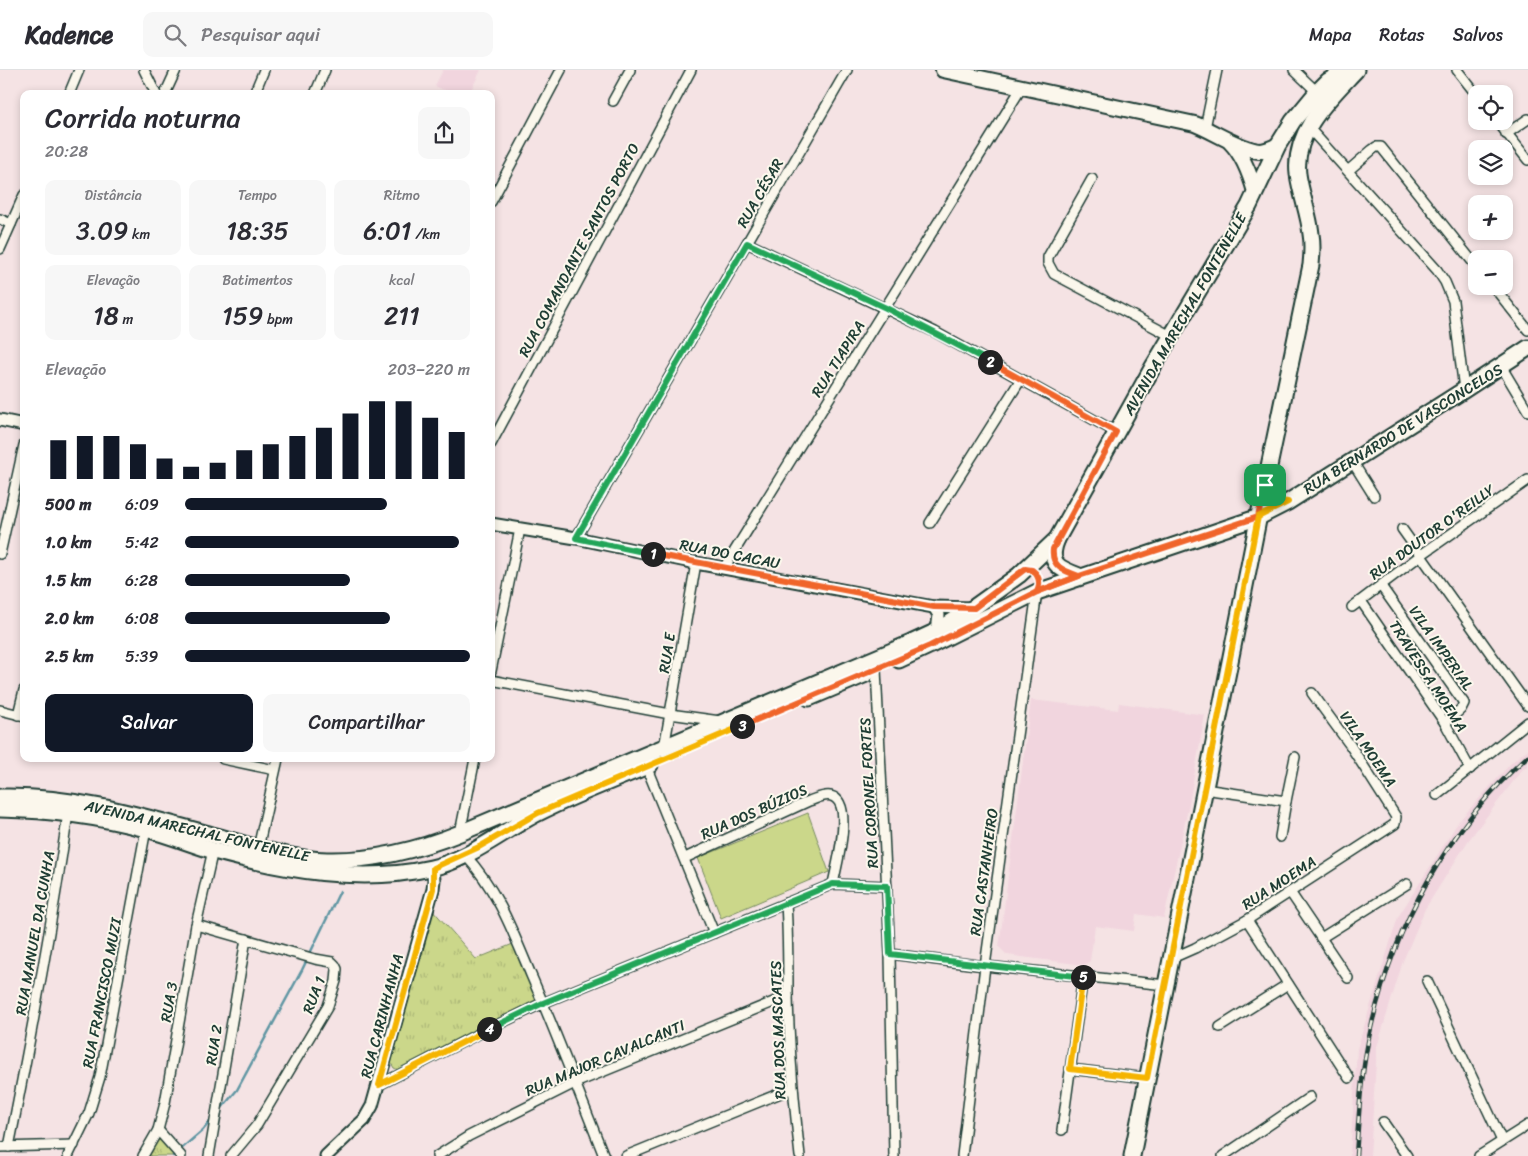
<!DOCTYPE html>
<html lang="pt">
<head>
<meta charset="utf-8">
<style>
	body { margin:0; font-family:Sriracha,sans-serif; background:#f7f7f7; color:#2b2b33; height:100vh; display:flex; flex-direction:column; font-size:19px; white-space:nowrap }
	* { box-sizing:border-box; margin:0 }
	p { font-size:16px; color:#7c7c81 }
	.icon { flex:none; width:28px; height:28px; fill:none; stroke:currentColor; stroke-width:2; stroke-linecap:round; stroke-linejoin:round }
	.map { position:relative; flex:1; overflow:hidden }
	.panel { position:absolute; left:20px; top:20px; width:475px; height:672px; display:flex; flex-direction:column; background:#fff; border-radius:10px; box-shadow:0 2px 8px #0003 }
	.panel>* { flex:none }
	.tools { position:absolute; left:1468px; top:15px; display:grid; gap:10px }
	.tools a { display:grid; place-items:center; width:45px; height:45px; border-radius:10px; background:#fff; box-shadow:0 2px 8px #0003; font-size:25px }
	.pin { position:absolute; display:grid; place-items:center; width:42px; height:42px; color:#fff; margin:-21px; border-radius:10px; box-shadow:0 2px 8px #0006 }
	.km { position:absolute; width:25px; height:25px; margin:-12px; border-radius:50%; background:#222; color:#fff; font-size:14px; line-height:25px; text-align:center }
	.round { display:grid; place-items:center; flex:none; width:52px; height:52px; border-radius:10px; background:#f7f7f7 }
	.headline { display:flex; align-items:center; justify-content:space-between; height:85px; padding:0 25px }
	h1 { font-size:28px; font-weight:600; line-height:38px }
	.metrics { display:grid; grid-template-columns:repeat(3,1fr); gap:8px; height:85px; padding:5px 25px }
	.metrics div { display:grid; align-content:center; border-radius:10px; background:#f7f7f7; text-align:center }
	.metrics b { font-size:25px; font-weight:600 }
	.metrics small { font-size:14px; font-weight:400 }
	.metrics p { font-size:14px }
	.chart { height:140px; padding:10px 25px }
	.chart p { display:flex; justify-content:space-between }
	.chart svg { width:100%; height:90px; margin-top:5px; stroke:#111827; stroke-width:6 }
	.action { display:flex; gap:10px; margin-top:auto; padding:10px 25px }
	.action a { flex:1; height:58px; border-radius:10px; background:#111827; color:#fff; font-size:20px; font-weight:600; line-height:58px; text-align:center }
	.action a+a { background:#f7f7f7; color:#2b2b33 }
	ul { padding:0 25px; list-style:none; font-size:16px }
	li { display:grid; grid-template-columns:80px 60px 1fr; align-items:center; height:38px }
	li i { height:12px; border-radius:6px; background:#111827 }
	header { display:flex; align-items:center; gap:30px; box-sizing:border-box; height:70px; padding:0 25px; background:#fff; border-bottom:1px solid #e1e1e2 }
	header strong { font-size:24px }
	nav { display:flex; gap:28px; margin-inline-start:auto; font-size:18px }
	.search { width:350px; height:45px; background:#f7f7f7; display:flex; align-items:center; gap:12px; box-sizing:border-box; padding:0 18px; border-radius:10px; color:#7c7c81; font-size:19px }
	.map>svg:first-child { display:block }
	.built { fill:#f1d5de }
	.grass { fill:#cbd78a; stroke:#758a5f }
	.park { fill:url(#park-tufts); stroke:#758a5f }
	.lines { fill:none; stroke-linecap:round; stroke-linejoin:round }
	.stream { stroke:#6096a3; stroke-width:2.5 }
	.minor-casing { stroke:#1f3d34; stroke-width:12 }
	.tertiary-casing { stroke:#1f3d34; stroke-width:15 }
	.secondary-casing { stroke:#1f3d34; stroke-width:18 }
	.primary-casing { stroke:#1f3d34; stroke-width:19 }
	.minor { stroke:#fbf7ec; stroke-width:9 }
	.tertiary { stroke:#fbf7ec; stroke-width:11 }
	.secondary { stroke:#fbf7ec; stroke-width:14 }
	.primary { stroke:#fbf7ec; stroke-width:15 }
	.rail-casing { stroke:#1f3d34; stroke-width:4.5 }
	.rail { stroke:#fbf7ec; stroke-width:2.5; stroke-dasharray:8; stroke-linecap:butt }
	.split-1-casing { stroke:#fff; stroke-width:10 }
	.split-2-casing { stroke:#fff; stroke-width:10 }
	.split-3-casing { stroke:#fff; stroke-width:10 }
	.split-4-casing { stroke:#fff; stroke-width:10 }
	.split-5-casing { stroke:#fff; stroke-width:10 }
	.split-6-casing { stroke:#fff; stroke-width:10 }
	.split-1 { stroke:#f0652b; stroke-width:6 }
	.split-2 { stroke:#22a559; stroke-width:6 }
	.split-3 { stroke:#f0652b; stroke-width:6 }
	.split-4 { stroke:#f5b400; stroke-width:6 }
	.split-5 { stroke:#22a559; stroke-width:6 }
	.split-6 { stroke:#f5b400; stroke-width:6 }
	.labels { text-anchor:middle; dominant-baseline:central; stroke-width:4; stroke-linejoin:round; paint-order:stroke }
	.street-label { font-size:15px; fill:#1f3d34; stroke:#fbf7ec }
</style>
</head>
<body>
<header>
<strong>Kadence</strong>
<div class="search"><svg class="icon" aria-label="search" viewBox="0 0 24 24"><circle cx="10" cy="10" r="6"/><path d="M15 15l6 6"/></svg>Pesquisar aqui</div>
<nav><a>Mapa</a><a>Rotas</a><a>Salvos</a></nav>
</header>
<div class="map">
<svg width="1528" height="1086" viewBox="0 0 1528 1086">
	<defs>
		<pattern id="park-tufts" width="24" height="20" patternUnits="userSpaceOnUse" patternTransform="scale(1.25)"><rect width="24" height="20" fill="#cbd78a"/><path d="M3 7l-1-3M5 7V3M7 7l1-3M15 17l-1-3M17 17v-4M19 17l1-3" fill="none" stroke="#aeb978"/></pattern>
	</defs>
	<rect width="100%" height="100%" fill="#f5e3e4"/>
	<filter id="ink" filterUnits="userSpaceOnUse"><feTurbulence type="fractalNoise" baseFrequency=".02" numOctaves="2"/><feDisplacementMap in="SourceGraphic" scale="10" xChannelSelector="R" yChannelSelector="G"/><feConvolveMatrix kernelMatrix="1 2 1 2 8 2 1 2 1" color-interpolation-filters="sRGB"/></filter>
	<g filter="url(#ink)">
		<g class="built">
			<polygon points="443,0 481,0 469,24 453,24 435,16"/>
			<polygon points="1031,630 1118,640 1119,633 1205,645 1189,734 1164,848 1136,844 1134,861 1095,856 1090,891 1084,895 1007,885 999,877"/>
			<polygon points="1528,679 1528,696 1522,700 1468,771 1425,839 1403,891 1377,977 1370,1086 1350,1086 1357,979 1398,847 1459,751 1512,692"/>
		</g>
		<polygon class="grass" points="808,743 829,802 721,848 698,788"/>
		<g class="park">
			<polygon points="431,838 476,889 513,874 539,928 474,962 403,1002 394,998 389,990"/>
			<polygon points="160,1064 178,1086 147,1086"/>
		</g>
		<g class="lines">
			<g class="stream">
				<polyline points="221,1039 237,1020 302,900 340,821"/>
				<polyline points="173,1086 203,1060 212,1049"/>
			</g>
			<g class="minor-casing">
				<g id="minor">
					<polyline points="144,0 156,24"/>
					<polyline points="1294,0 1317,22"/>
					<polyline points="1457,0 1476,24"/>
					<polyline points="69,24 79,0"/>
					<polyline points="165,24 176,0"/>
					<polyline points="254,24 264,0"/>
					<polyline points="315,24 325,0"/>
					<polyline points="613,31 630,0"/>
					<polyline points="1497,51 1528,90"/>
					<polyline points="1308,57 1437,200 1445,212 1453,231 1464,320"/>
					<polyline points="1205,58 1217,0"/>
					<polyline points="1506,64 1528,49"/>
					<polyline points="1349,100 1372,80 1376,77 1381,77 1476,196"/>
					<polyline points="1092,109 1048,187 1048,193 1054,204 1171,266"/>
					<polyline points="491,132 561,0"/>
					<polyline points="0,149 11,154"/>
					<polyline points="747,173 935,262 1116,362"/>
					<polyline points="0,179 24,125"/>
					<polyline points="1493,216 1528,260"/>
					<polyline points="1501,296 1528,341"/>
					<polyline points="491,374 691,0"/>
					<polyline points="1352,391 1374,426"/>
					<polyline points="930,453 1021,309"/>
					<polyline points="1402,459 1528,636"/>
					<polyline points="576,468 847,0"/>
					<polyline points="0,484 24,375"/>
					<polyline points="724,498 1022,17"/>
					<polyline points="1381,516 1464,633 1461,639 1445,653"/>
					<polyline points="1361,531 1445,653 1470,699"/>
					<polyline points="1352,537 1421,485 1528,410"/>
					<polyline points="876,599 890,884 894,1086"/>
					<polyline points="491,601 520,459"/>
					<polyline points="491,610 670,644 720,651"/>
					<polyline points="0,640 24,646"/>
					<polyline points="18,645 24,620"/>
					<polyline points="664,678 696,493"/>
					<polyline points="223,689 275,700"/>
					<polyline points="646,696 714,863"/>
					<polyline points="1204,719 1286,731 1280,767"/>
					<polyline points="1437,725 1528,652"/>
					<polyline points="1286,731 1295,687"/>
					<polyline points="460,763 475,689"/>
					<polyline points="258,778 278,689"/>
					<path d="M465,785C497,819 513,862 531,905C557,965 580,1026 604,1086"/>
					<path d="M685,788L809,731C816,729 824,724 831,726C855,732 836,797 833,814"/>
					<polyline points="1290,822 1348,908"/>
					<path d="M786,833C788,864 788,894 788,925C789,979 794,1033 800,1086"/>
					<polyline points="1247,850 1349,1008"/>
					<polyline points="196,855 315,889 332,892 335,895 337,899 336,911 328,936 257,1055 231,1086"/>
					<polyline points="1321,868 1407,814"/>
					<polyline points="890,884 985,896 1166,915"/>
					<polyline points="1170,889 1195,878 1247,850 1395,754 1396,747 1350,675 1312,623"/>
					<polyline points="1427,911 1502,1071"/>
					<polyline points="1220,957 1288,914"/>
					<polyline points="1070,999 1147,1008"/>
					<polyline points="379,1015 476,965 543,933 833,814 887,816"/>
					<polyline points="1383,1052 1407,1086"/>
					<polyline points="158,1060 181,1086"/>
					<polyline points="1062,1060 1083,906"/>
					<polyline points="0,1077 74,1075"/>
					<path d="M9,1077C31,966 52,855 68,743"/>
					<polyline points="68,1086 89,1043 100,1007 146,759"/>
					<polyline points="143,1086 158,1060 165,1033 196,855 213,780"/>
					<polyline points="209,1086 246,869"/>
					<polyline points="437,1086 469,1066 575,1013 788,926"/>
					<polyline points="626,1086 793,1018"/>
					<polyline points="962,1086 985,896 1037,522"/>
					<polyline points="1223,1086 1310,1027"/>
					<polyline points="1479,1086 1528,1055"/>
				</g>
			</g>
			<g class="tertiary-casing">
				<g id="tertiary">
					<polyline points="0,350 24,355"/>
					<polyline points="491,454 576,468 696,493 934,537 973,538"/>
					<polyline points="934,537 939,545 937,561"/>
					<polyline points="326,1086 364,1050 372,1036 433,819 434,810 433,798"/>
				</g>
			</g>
			<g class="secondary-casing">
				<g id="secondary">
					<path d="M943,0L1195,54C1213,61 1240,79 1259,81C1265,81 1272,78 1278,75"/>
					<path d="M1230,72C1243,85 1250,104 1255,122"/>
				</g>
			</g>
			<g class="primary-casing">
				<g id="primary">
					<path d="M1057,469C1047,494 1058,498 1079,506"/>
					<polyline points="899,590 929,576 1037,522 1259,447 1288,432 1464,320 1528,278"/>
					<polyline points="809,628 866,604"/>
					<path d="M0,727C73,725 146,747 216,766C252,776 289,789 327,790C373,791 418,780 460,763L911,573L937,561L973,538L1019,505L1057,469L1154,295L1249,136L1278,75L1293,51L1317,22L1328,11L1347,0"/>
					<path d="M0,739C50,740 98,746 146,759C169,765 191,774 214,781C284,800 360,814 431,798C469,790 504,760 538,743C574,725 613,710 650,695"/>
					<path d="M1132,1086L1262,430L1311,195C1312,185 1313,175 1311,164C1309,144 1301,125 1298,104C1293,61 1330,28 1356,0"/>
				</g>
			</g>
			<use href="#minor" class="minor"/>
			<use href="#tertiary" class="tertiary"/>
			<use href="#secondary" class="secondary"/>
			<use href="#primary" class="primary"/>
			<g class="rail-casing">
				<path id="rail" d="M1356,1086C1359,1043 1361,1000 1371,958C1394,855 1449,756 1528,686"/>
			</g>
			<use href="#rail" class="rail"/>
		</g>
	</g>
	<g class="lines" filter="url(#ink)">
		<g class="split-1-casing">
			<path id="split-1" d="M653,484L934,537L974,538L1025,499L1032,500C1040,506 1041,513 1037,522L1079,506L1258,447L1265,415"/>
		</g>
		<g class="split-2-casing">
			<polyline id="split-2" points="653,484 576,468 747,173 886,238 990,292"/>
		</g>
		<g class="split-3-casing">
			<path id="split-3" d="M742,656L930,576L1037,522L1079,506C1064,501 1051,497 1053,479L1116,362L990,292"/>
		</g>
		<g class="split-4-casing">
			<polyline id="split-4" points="489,959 379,1015 433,819 433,798 479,777 538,743 742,656"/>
		</g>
		<g class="split-5-casing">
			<polyline id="split-5" points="489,959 543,933 833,814 887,816 890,884 1083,907"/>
		</g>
		<g class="split-6-casing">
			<path id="split-6" d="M1083,907L1070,999L1147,1008L1258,447L1288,432C1275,431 1270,427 1265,415"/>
		</g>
		<use href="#split-1" class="split-1"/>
		<use href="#split-2" class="split-2"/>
		<use href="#split-3" class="split-3"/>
		<use href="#split-4" class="split-4"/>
		<use href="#split-5" class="split-5"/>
		<use href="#split-6" class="split-6"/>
	</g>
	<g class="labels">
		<g class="street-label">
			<text transform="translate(760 123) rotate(-60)">RUA CÉSAR</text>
			<text transform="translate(579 180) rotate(-62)">RUA COMANDANTE SANTOS PORTO</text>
			<text transform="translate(1185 244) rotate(-60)">AVENIDA MARECHAL FONTENELLE</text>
			<text transform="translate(838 289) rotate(-58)">RUA TIAPIRA</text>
			<text transform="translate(1403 359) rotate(-32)">RUA BERNARDO DE VASCONCELOS</text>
			<text transform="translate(1432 462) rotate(-36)">RUA DOUTOR O'REILLY</text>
			<text transform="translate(730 484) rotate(11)">RUA DO CACAU</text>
			<text transform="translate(1441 578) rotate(55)">VILA IMPERIAL</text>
			<text transform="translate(667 583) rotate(-81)">RUA E</text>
			<text transform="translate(1428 606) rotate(57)">TRAVESSA MOEMA</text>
			<text transform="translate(1368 679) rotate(56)">VILA MOEMA</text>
			<text transform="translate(869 723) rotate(-93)">RUA CORONEL FORTES</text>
			<text transform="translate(754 742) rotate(-24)">RUA DOS BÚZIOS</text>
			<text transform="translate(197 761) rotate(13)">AVENIDA MARECHAL FONTENELLE</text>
			<text transform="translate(984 802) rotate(-82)">RUA CASTANHEIRO</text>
			<text transform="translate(1279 813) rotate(-33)">RUA MOEMA</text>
			<text transform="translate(35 863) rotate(-80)">RUA MANUEL DA CUNHA</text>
			<text transform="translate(102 923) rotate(-79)">RUA FRANCISCO MUZI</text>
			<text transform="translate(314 925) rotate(-69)">RUA 1</text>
			<text transform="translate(169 932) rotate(-80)">RUA 3</text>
			<text transform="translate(382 946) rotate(-75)">RUA CARINHANHA</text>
			<text transform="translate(778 960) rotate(-92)">RUA DOS MASCATES</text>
			<text transform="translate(214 975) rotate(-81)">RUA 2</text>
			<text transform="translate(605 988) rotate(-23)">RUA MAJOR CAVALCANTI</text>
		</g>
	</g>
</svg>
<div class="tools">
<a><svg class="icon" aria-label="locate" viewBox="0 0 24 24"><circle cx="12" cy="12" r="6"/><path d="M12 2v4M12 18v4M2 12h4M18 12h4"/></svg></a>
<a><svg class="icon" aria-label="layers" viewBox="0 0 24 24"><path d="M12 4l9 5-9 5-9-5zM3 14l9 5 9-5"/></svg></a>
<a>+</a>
<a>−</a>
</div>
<div class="pin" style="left:1265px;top:415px;background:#1e9e55"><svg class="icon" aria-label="arrive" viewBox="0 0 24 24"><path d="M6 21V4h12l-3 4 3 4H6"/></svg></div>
<b class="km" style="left:653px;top:484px">1</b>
<b class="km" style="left:990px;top:292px">2</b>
<b class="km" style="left:742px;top:656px">3</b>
<b class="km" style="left:489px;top:959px">4</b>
<b class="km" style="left:1083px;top:907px">5</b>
<section class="panel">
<div class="headline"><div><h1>Corrida noturna</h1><p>20:28</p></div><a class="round"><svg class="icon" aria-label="share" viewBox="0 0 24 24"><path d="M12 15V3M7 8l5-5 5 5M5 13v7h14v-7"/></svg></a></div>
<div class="metrics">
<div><p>Distância</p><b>3.09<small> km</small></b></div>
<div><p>Tempo</p><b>18:35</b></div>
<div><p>Ritmo</p><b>6:01<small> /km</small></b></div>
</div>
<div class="metrics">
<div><p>Elevação</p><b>18<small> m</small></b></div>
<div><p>Batimentos</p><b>159<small> bpm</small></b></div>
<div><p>kcal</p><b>211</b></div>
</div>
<div class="chart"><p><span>Elevação</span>203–220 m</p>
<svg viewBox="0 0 160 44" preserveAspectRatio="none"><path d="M5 44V25M15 44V23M25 44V23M35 44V27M45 44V34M55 44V38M65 44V36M75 44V30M85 44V27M95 44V23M105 44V19M115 44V12M125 44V6M135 44V6M145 44V14M155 44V21"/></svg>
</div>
<ul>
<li><b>500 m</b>6:09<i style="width:71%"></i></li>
<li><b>1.0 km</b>5:42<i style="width:96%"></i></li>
<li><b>1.5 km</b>6:28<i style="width:58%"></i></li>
<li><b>2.0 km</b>6:08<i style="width:72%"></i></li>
<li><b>2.5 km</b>5:39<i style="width:100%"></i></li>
</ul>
<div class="action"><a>Salvar</a><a>Compartilhar</a></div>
</section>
</div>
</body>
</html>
